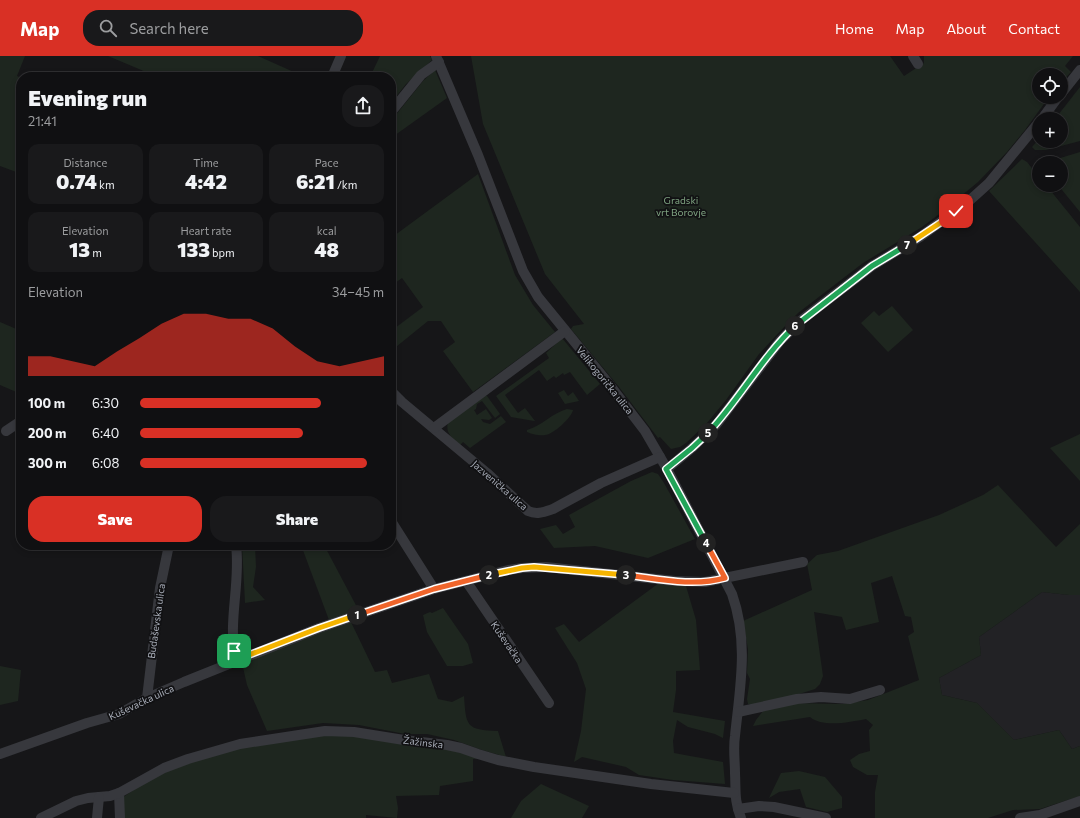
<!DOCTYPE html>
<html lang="en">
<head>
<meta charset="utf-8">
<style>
	body { margin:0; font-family:Commissioner,sans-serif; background:#19191b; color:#f1f3f6; height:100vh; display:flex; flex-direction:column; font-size:15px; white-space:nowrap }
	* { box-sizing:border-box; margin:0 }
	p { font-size:13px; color:#9c9d9f }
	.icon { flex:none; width:22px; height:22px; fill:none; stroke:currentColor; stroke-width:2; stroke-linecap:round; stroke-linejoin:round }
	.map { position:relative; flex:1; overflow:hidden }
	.panel { position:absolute; left:16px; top:16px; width:380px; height:478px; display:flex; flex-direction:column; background:#101012; border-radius:16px; box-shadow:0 2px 6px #0003,0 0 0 1px #303032 }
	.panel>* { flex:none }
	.controls { position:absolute; left:1032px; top:12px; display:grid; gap:8px }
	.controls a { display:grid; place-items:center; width:36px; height:36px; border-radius:50%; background:#101012; box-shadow:0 2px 6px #0003,0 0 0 1px #303032; font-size:20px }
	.pin { position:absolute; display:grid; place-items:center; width:34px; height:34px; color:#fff; margin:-17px; border-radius:8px; box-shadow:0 2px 6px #0006 }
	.km { position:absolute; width:20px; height:20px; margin:-10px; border-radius:50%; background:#222; color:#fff; font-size:11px; line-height:20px; text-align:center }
	.round { display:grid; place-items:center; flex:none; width:42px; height:42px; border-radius:16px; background:#19191b }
	.head { display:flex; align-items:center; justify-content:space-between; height:68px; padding:0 12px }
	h1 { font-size:22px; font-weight:800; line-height:30px }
	.metrics { display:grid; grid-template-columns:repeat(3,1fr); gap:6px; height:68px; padding:4px 12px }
	.metrics div { display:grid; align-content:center; border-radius:10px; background:#19191b; text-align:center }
	.metrics b { font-size:20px; font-weight:800 }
	.metrics small { font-size:11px; font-weight:400 }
	.metrics p { font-size:11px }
	.chart { height:112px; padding:8px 12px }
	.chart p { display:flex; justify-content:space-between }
	.chart svg { width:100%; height:72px; margin-top:4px; fill:#d93025; opacity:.7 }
	.action { display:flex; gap:8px; margin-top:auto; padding:8px 12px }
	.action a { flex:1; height:46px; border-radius:16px; background:#d93025; color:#fff; font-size:16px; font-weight:800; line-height:46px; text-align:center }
	.action a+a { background:#19191b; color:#f1f3f6 }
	ul { padding:0 12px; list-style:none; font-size:13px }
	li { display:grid; grid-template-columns:64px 48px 1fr; align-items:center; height:30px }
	li i { height:10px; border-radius:5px; background:#d93025 }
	header { display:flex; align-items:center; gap:24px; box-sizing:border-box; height:56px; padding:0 20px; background:#d93025; color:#fff }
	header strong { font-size:19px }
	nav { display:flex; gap:22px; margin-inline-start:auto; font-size:14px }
	.search { width:280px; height:36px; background:#19191b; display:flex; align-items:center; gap:10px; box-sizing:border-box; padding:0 14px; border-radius:16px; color:#9c9d9f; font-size:15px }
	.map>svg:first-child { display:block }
	.built { fill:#222225 }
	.green { fill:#1e261f }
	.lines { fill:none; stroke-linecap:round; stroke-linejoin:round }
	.minor { stroke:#37383d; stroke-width:10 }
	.split-1-casing { stroke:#fff; stroke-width:8 }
	.split-2-casing { stroke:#fff; stroke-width:8 }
	.split-3-casing { stroke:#fff; stroke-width:8 }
	.split-4-casing { stroke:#fff; stroke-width:8 }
	.split-5-casing { stroke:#fff; stroke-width:8 }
	.split-6-casing { stroke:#fff; stroke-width:8 }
	.split-7-casing { stroke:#fff; stroke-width:8 }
	.split-8-casing { stroke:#fff; stroke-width:8 }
	.split-1 { stroke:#f5b400; stroke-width:5 }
	.split-2 { stroke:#f0652b; stroke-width:5 }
	.split-3 { stroke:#f5b400; stroke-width:5 }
	.split-4 { stroke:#f0652b; stroke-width:5 }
	.split-5 { stroke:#22a559; stroke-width:5 }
	.split-6 { stroke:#22a559; stroke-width:5 }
	.split-7 { stroke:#22a559; stroke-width:5 }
	.split-8 { stroke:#f5b400; stroke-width:5 }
	.labels { text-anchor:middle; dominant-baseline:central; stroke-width:3.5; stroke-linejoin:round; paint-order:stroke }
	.park-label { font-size:10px; fill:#7fa381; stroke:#111113 }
	.street-label { font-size:10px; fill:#a8adb8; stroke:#111113 }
</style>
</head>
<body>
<header>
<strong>Map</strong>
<div class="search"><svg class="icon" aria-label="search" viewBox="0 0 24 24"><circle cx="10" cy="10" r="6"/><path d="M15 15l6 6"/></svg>Search here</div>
<nav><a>Home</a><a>Map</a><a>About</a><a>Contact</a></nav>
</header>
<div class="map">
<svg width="1080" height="762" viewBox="0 0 1080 762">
	<rect width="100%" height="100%" fill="#161618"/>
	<polygon class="built" points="1042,536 1069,539 1080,539 1080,690 1072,693 1059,674 1014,684 977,647 942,639 939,622 981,599 979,581"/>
	<g class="green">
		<polygon points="0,0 25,0 17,20 21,22 21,123 17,121 19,117 0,110"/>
		<polygon points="108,0 258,0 305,21 158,21"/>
		<polygon points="380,0 430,0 432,4 406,28 391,47 391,21 370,21"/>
		<polygon points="471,0 890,0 904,20 924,7 924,0 1073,0 1065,10 1071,16 1061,27 1061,19 1039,19 1039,41 1049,41 1025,74 1007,96 978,126 938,159 922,171 863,207 798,257 786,269 759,298 726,344 707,367 686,387 680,391 671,393 660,381 658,382 619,331 571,273 573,270 584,268 545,218 483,68"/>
		<polygon points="435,14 447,42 391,82 391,65 423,25"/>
		<polygon points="1080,31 1080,85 1046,94 1035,94 1032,91 1039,83 1039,85 1061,85 1061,63 1055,63"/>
		<polygon points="1080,96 1080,156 1058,129 1061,129 1061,107 1047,107 1057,103"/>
		<polygon points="1022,103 1027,106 1039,121 1039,129 1046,129 1080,171 1080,236 989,135"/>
		<polygon points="478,118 515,219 533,249 555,276 473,336 443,295 455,286 441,265 428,265 391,295 391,275 423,251 402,222 391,230 391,182"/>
		<polygon points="892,250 913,274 888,296 861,267 874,255 879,260"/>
		<polygon points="0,266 21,275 21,303 16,315 21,317 21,338 0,329"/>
		<polygon points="562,282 600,328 587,339 570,316 564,319 563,317 556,322 554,320 547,325 539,314 505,339 518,357 525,352 535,365 534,365 511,361 496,340 549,302 546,297"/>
		<polygon points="564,334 568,340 573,336 579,345 565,348 558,337"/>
		<path d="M484,339L487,340L500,358L495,362L482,345L477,348L476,353L474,354L477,359L486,353L492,362L489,364L481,363L483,366L490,368L501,360L506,366L470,392L463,386L460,389C452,382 445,377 448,366Z"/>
		<path d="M567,353L573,354C572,361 553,379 545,379C540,380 531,378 527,376V374C542,370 552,357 567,353Z"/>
		<polygon points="1080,378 1080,425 1050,392"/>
		<polygon points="652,416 658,418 664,427 695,483 648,502 595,490 554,492 540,473 556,469 563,478 575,471 569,459 631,425"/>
		<path d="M998,429L1056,491L1080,468V539H1069L1042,536L979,581L981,599L939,622L942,639L977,647L1014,684L1059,674L1072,693L1080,690V740L1040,753L1013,754L988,762H875V736L878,719H867L853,711L850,704L859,698L870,695L869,674L873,669L866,663C850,666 823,672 810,661L753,670L756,664L763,655L791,647L842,648L868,644L919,624L908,580L914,576L911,561L905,560L892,520L871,527L879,566L846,574L842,561L814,556L823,620L820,628L815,633L774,646L754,649L748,648L747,643L750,623L747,617L748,593L743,565L812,534L807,508L817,499L838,495L939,459L983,439Z"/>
		<polygon points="133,489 165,489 164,494"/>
		<polygon points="242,489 255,489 256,511 253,531 265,544 245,547"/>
		<polygon points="301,489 324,489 359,555 329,564"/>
		<polygon points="659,527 686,530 696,564 700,614 676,615 676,634 673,656 725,665 723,682 715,678 688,671 677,664 673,685 674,697 723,706 725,728 673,724 639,719 626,711 582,701 574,706 581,675 586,633 577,607 555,572 564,568 579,586"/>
		<polygon points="443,552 468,588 473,607 463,610 447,610 427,576 423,559 430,556 432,557"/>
		<path d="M350,564L375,616L387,614L392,627L429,618L438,643L452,646L464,640C466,670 466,674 498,675L506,701L482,694L454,684L427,678H405L359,669L323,667L267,675L247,629L242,607Z"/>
		<polygon points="0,610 21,614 18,645 0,649"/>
		<polygon points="333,677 433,690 483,702 473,703 473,725 440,730 439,739 396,740 398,752 397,762 366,759 366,762 123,762 122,742 154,720 228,693"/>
		<polygon points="799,715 825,721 842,741 842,752 827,756 806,751 800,733 779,736 769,742 781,717"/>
		<polygon points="541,728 589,750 582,762 511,762 521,745"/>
	</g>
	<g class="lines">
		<g class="minor">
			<path d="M436,0L478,99L523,215L538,241L609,328L645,375L667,413L732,538C749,586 740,631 735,680C733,692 735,705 735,717C736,735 734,744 741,762"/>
			<polyline points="913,0 918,8"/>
			<polyline points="332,21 341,0"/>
			<polyline points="1061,38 1080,14"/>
			<polyline points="391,56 421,19 439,6"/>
			<polyline points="1042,63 1058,41"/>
			<path d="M391,335L402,346L487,417L528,455C537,459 544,456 553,453L601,427L660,401"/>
			<polyline points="434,372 565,275"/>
			<polyline points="6,375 21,365"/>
			<polyline points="667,413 692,392 716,369 780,285 799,266 872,210 920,181 969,145 989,127 1039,66"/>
			<polyline points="391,465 434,533"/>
			<path d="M236,489C241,527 227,567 236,604"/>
			<polyline points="466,525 549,647"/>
			<polyline points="147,642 160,532 169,489"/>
			<polyline points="738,656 797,643 821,641 850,643 880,634"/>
			<polyline points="0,698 87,667 119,658 147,642 184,626 319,572 434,533 508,514 522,512 546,511 675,525 705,526 803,506"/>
			<polyline points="119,737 120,762"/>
			<polyline points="738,753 759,750 774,751 826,762"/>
			<polyline points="41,762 76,745 88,742 110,740 119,737 164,712 188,703 240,688 325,675 354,676 404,684 447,689 461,692 478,698 498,704 534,711 651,728 734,737"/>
			<polyline points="97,762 99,741"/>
			<polyline points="1020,762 1040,759 1080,745"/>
		</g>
	</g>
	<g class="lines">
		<g class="split-1-casing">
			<polyline id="split-1" points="234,595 236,604 319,572 357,559"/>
		</g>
		<g class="split-2-casing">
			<polyline id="split-2" points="357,559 434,533 489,519"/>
		</g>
		<g class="split-3-casing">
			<polyline id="split-3" points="489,519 522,512 534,511 626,519"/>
		</g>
		<g class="split-4-casing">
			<path id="split-4" d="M626,519C659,523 693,531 725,522L706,487"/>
		</g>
		<g class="split-5-casing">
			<polyline id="split-5" points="706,487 666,413 692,392 708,377"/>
		</g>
		<g class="split-6-casing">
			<path id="split-6" d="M708,377C739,344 762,301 795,270"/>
		</g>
		<g class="split-7-casing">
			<polyline id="split-7" points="795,270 872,210 907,189"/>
		</g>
		<g class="split-8-casing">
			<polyline id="split-8" points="907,189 943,165 956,155"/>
		</g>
		<use href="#split-1" class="split-1"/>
		<use href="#split-2" class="split-2"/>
		<use href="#split-3" class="split-3"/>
		<use href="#split-4" class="split-4"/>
		<use href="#split-5" class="split-5"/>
		<use href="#split-6" class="split-6"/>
		<use href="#split-7" class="split-7"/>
		<use href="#split-8" class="split-8"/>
	</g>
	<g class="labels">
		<g class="park-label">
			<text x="681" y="144">Gradski<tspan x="681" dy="12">vrt Borovje</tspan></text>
		</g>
		<g class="street-label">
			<text transform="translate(605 324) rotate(51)">Velikogorička ulica</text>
			<text transform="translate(500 429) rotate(41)">Jazvenička ulica</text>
			<text transform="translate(156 565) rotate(-82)">Budaševska ulica</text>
			<text transform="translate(507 586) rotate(56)">Kuševačka</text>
			<text transform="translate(141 646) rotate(-25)">Kuševačka ulica</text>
			<text transform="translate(423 686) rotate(7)">Žažinska</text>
		</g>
	</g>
</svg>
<div class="controls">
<a><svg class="icon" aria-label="locate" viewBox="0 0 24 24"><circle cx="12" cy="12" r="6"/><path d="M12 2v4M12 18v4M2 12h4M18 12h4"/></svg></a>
<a>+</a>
<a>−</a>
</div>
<div class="pin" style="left:234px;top:595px;background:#1e9e55"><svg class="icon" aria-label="arrive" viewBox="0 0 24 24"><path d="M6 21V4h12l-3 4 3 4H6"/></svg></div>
<div class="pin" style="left:956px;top:155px;background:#d93025"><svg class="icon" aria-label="check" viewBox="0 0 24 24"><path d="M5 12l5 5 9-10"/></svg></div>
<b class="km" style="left:357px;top:559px">1</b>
<b class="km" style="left:489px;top:519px">2</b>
<b class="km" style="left:626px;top:519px">3</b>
<b class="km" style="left:706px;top:487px">4</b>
<b class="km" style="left:708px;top:377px">5</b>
<b class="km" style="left:795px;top:270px">6</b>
<b class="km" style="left:907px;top:189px">7</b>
<section class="panel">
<div class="head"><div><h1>Evening run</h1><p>21:41</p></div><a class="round"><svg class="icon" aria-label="share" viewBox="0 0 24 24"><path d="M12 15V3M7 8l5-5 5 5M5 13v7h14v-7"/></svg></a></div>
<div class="metrics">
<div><p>Distance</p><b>0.74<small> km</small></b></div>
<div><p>Time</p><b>4:42</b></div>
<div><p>Pace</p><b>6:21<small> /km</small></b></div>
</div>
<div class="metrics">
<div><p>Elevation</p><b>13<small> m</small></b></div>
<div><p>Heart rate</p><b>133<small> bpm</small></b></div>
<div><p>kcal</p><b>48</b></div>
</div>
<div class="chart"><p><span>Elevation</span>34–45 m</p>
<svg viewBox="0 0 160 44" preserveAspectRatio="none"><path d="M0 44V32L10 32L20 35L30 38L40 29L50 21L60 12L70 6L80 6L90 9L100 9L110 15L120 26L130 35L140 38L150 35L160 32V44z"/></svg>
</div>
<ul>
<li><b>100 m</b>6:30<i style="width:74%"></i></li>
<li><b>200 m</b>6:40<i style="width:67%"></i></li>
<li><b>300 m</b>6:08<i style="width:93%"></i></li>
</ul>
<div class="action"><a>Save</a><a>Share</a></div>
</section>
</div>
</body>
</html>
